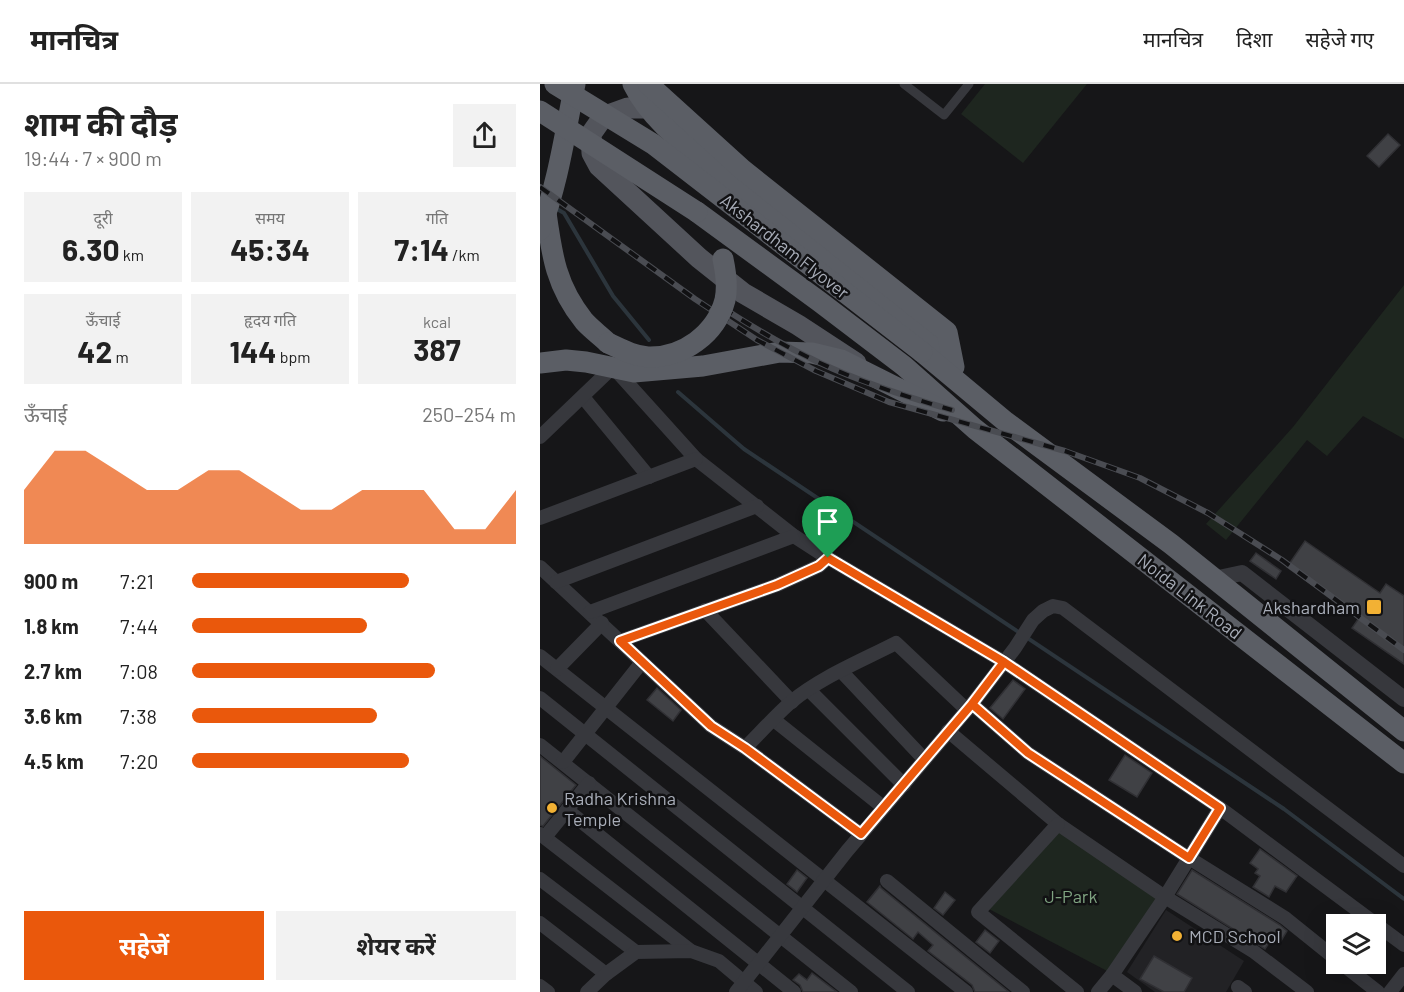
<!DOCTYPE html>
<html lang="hi">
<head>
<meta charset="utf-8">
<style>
	body { margin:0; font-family:Barlow,"Noto Sans Devanagari",sans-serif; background:#f2f2f2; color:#222; height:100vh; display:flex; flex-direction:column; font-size:22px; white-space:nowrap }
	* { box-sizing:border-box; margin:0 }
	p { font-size:20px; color:#767676 }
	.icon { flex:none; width:33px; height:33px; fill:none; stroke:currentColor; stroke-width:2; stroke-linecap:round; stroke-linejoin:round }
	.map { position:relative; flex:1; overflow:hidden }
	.drawer { display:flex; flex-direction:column; background:#fff; width:540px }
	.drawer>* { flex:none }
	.tools { position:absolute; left:786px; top:830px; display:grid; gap:12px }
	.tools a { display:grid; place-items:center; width:60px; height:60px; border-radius:0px; background:#fff; box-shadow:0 6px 24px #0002; font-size:30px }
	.pin { position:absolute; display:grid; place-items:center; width:51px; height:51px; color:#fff; margin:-62px -26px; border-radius:50% 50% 50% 0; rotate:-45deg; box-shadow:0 0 6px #0007 }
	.pin .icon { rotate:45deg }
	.round { display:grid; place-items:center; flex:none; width:63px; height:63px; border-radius:0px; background:#f2f2f2 }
	.overview { display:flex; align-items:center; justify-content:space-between; height:102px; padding:0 24px }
	h1 { font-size:33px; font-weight:700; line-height:45px }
	.figures { display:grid; grid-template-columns:repeat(3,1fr); gap:9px; height:102px; padding:6px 24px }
	.figures div { display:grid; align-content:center; border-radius:0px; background:#f2f2f2; text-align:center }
	.figures b { font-size:30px; font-weight:700 }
	.figures small { font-size:16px; font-weight:400 }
	.figures p { font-size:16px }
	.chart { height:168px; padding:12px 24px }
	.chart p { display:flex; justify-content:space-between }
	.chart svg { width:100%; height:108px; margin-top:6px; fill:#ea580c; opacity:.7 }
	.button { display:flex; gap:12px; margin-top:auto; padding:12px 24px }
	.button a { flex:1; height:69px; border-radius:0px; background:#ea580c; color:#fff; font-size:24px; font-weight:700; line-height:69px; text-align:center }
	.button a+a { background:#f2f2f2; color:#222 }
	ul { padding:0 24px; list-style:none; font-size:20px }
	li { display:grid; grid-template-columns:96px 72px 1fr; align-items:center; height:45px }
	li i { height:15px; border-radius:8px; background:#ea580c }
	header { display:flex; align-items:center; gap:36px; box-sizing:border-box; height:84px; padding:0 30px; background:#fff; border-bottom:2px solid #e0e0e0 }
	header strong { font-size:28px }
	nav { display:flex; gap:33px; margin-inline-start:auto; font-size:21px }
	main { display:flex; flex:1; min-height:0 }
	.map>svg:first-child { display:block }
	.built { fill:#222225 }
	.green { fill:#1e261f }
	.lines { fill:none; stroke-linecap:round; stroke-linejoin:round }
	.stream { stroke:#2c353c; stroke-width:4 }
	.building { fill:#404145; stroke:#303034; stroke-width:1.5 }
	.pedestrian { stroke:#37383d; stroke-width:9 }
	.minor { stroke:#37383d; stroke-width:14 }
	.tertiary { stroke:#37383d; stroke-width:16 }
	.primary { stroke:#53555c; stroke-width:21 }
	.trunk { stroke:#5b5e65; stroke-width:21 }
	.rail-casing { stroke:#4a4c52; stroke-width:6 }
	.rail { stroke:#111113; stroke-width:4; stroke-dasharray:11; stroke-linecap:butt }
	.trunk-bridge { stroke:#5b5e65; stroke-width:21 }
	.route-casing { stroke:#fff; stroke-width:12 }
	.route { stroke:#ea580c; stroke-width:8 }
	.poi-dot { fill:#f2b134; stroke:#111113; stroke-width:2 }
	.labels { text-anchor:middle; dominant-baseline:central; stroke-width:5; stroke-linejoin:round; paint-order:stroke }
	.street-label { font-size:18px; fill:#a8adb8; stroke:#111113 }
	.poi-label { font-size:18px; fill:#a8adb8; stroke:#111113; text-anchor:start }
	.park-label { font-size:18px; fill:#7fa381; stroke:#111113 }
</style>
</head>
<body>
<header>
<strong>मानचित्र</strong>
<nav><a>मानचित्र</a><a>दिशा</a><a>सहेजे गए</a></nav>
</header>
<main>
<section class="drawer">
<div class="overview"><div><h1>शाम की दौड़</h1><p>19:44 · 7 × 900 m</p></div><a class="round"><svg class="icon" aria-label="share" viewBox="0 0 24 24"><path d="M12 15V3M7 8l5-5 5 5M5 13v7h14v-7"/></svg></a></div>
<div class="figures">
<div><p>दूरी</p><b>6.30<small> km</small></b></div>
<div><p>समय</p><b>45:34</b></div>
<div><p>गति</p><b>7:14<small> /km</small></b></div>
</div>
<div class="figures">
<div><p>ऊँचाई</p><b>42<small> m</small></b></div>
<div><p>हृदय गति</p><b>144<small> bpm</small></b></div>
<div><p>kcal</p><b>387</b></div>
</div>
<div class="chart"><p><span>ऊँचाई</span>250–254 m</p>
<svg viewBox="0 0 160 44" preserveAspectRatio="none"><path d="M0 44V22L10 6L20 6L30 14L40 22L50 22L60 14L70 14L80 22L90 30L100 30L110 22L120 22L130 22L140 38L150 38L160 22V44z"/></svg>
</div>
<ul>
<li><b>900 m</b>7:21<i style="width:67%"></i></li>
<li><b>1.8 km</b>7:44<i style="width:54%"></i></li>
<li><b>2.7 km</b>7:08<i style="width:75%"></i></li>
<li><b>3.6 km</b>7:38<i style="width:57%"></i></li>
<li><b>4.5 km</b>7:20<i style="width:67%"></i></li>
</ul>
<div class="button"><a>सहेजें</a><a>शेयर करें</a></div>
</section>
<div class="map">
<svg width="864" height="908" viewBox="0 0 864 908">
	<rect width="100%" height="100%" fill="#161618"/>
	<polygon class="built" points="626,826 704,877 686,908 615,908 587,888"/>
	<g class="green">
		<polygon points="445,0 547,0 483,79 421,30"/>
		<polygon points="864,201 864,355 823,332 787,372 767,356 686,456 666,440 753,343"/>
		<polygon points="518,741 621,814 571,889 449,825"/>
	</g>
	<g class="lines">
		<g class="stream">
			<polyline points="15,124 24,129 73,212 109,256"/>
			<polyline points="138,308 204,365 744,725 864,815"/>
		</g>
	</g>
	<g class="building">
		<polygon points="848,50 860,61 839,83 827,72"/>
		<polygon points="765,457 840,509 846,500 864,512 864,580 812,544 819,534 747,483"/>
		<polygon points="716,469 741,487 736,495 710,477"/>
		<polygon points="473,596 485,605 463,635 450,624"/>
		<polygon points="117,604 141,626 133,637 107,616"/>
		<polygon points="585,671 612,689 597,713 569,696"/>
		<polygon points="0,672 36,701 3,742 0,741"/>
		<polygon points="720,765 757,792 746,808 735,802 729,813 713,803 720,792 715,789 718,785 710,779"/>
		<polygon points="257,786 267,794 257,808 247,800"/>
		<polygon points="652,786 740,841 747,847 741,857 733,853 725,865 637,810"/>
		<polygon points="340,802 341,804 469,908 435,908 432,901 388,867 393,861 378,848 373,855 327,818"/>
		<polygon points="405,808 415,816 403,831 394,824"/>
		<polygon points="445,846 459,857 450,869 436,858"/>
		<polygon points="614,872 652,894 644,908 624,908 600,895"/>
		<polygon points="272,889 297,908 263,908 260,901 253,896 259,890 267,896"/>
	</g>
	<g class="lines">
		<polyline class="pedestrian" points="364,0 404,31 429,0"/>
		<g class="minor">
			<polyline points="43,313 109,393"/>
			<polyline points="0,353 73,283 156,375 254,452 288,474 464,578 680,724 864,861"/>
			<polyline points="0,434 156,375"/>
			<polyline points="0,483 171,642 205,664 321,750"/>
			<polyline points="16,498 217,422"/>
			<polyline points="165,526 252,618"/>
			<polyline points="50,528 254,452"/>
			<polyline points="80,557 237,501 279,482 288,474"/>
			<polyline points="0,572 426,908"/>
			<polyline points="17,585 62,539"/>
			<polyline points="301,587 384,675"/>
			<polyline points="269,606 364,701"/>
			<polyline points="0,614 368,908"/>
			<polyline points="432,620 488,669 649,774 745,834 796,875"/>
			<polyline points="234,636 343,723"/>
			<polyline points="408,647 518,740 625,813 713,867 767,908"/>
			<polyline points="0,661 311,908"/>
			<path d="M205,664C220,649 235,632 251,618C281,593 321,577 356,559L427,626"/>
			<polyline points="23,678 102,578"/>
			<polyline points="27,726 254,908"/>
			<polyline points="518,740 438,828 537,908"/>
			<polyline points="0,750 151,867"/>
			<polyline points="5,753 49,699"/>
			<polyline points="0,795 96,868"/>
			<polyline points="347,797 483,908"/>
			<polyline points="0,839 66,890"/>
			<polyline points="801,879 838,908"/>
			<polyline points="0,902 8,908"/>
			<polyline points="698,903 705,908"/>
			<polyline points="47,908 66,890 96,868 151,867 179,877 216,908"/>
			<polyline points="196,908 307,767 432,620 475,564 493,536 503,527 513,522 523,524 864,782"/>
			<polyline points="558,908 572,891"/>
			<polyline points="595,908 572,891 625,813 680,724"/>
			<polyline points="850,908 864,890"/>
		</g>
		<polyline class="tertiary" points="674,495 702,489 864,615"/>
		<polyline class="primary" points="109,24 88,24 63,33 51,50 52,69 59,82 159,174 203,209 258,241 316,279"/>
		<g class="trunk">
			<path d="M93,0C113,41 155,67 189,96C253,149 318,201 384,253L403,272"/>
			<polyline points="108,0 203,86 407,248 414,283"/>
			<polyline points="157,128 280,218 364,282 435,345 864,679"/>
			<path d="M6,129C12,172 16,202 44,237C51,245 61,252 68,259"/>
			<path d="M0,146C18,100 25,49 35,0"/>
			<polyline points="382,268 466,338 631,460 864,647"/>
			<polyline points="0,279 26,276 46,278 94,288 163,282 240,268 272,269 301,276 403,327"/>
		</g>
		<g class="rail-casing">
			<g id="rail">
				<polyline points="0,103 155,215 217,256 276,287 349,318 525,367 600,394 668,429 742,476 864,566"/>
				<path d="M183,224C214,244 246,263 280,279C323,299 367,313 412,326"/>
			</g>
		</g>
		<use href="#rail" class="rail"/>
		<g class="trunk-bridge">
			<polyline points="15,0 113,60 382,268"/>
			<polyline points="0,27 157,128"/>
			<path d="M68,259C81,265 93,272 108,273C143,274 176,250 185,216C188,202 186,189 183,175"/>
		</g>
	</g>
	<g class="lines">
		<g class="route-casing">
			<polyline id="route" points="288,474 279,482 237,501 80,557 171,642 205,664 321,750 432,620 464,578 680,724 649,774 488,669 432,620 464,578 288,474"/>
		</g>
		<use href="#route" class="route"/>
	</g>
	<g class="poi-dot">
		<rect x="826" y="515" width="16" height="16" rx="3"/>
		<circle cx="12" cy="724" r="6"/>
		<circle cx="637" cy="852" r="6"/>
	</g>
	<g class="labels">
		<g class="street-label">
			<text transform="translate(245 162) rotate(38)">Akshardham Flyover</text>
			<text transform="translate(650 512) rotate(38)">Noida Link Road</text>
		</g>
		<g class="poi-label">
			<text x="820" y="523" text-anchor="end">Akshardham</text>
			<text x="24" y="714">Radha Krishna<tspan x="24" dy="21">Temple</tspan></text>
			<text x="649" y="852">MCD School</text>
		</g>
		<g class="park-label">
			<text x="531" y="812">J-Park</text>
		</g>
	</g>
</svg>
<div class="tools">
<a><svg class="icon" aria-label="layers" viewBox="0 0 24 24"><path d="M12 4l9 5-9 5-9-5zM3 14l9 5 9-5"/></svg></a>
</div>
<div class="pin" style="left:288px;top:474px;background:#1e9e55"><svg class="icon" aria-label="arrive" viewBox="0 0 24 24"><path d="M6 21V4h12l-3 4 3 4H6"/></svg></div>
</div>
</main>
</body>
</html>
